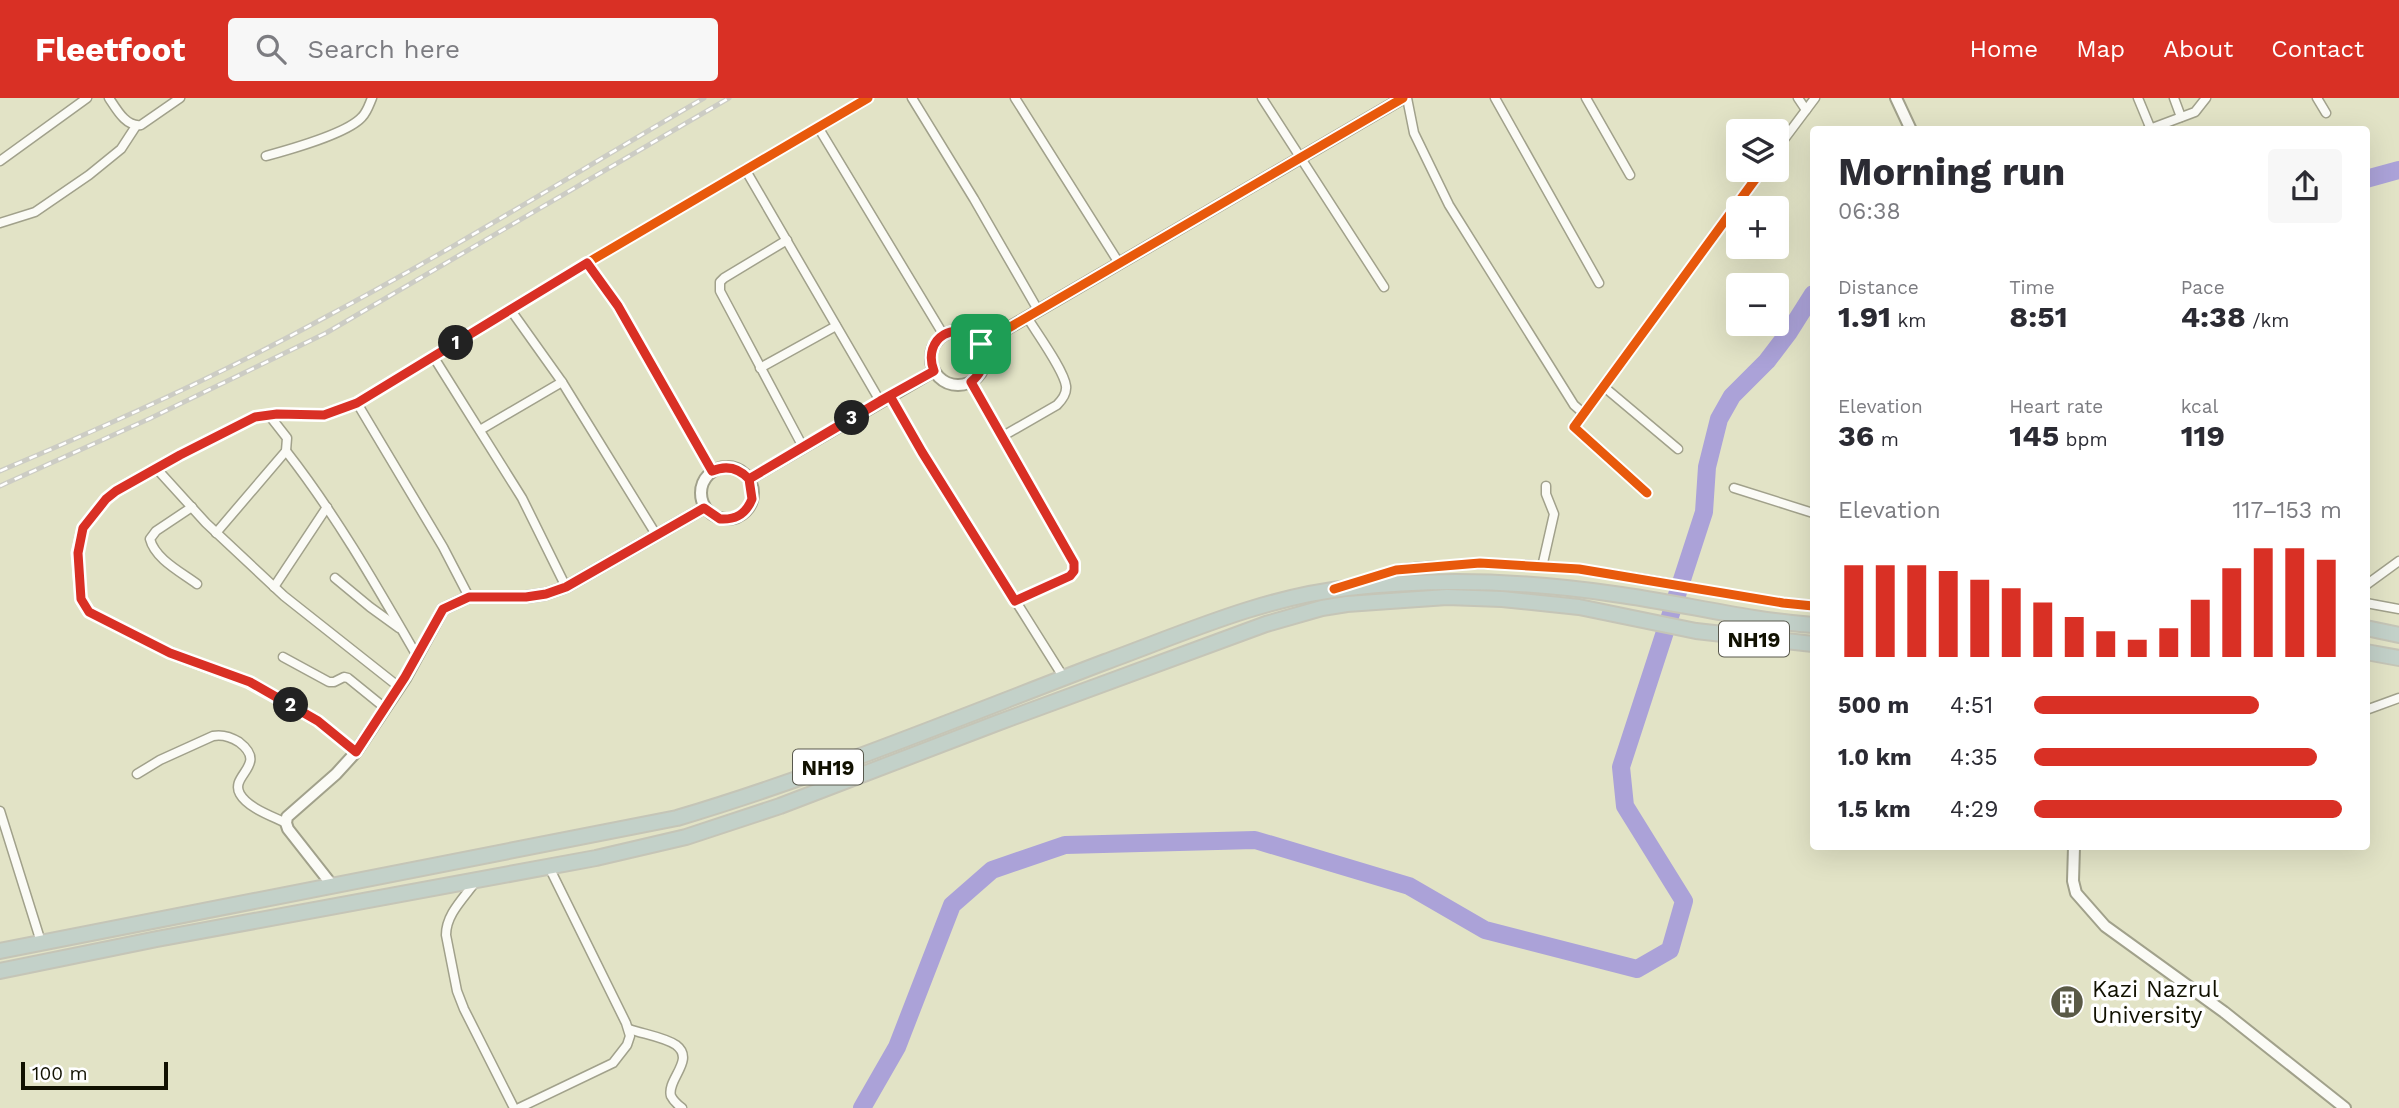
<!DOCTYPE html>
<html lang="en">
<head>
<meta charset="utf-8">
<style>
	body { margin:0; font-family:"Work Sans",sans-serif; background:#f7f7f7; color:#2b2b33; height:100vh; display:flex; flex-direction:column; font-size:26px; white-space:nowrap }
	* { box-sizing:border-box; margin:0 }
	p { font-size:23px; color:#7c7c81 }
	.icon { flex:none; width:38px; height:38px; fill:none; stroke:currentColor; stroke-width:2; stroke-linecap:round; stroke-linejoin:round }
	.map { position:relative; flex:1; overflow:hidden }
	.sheet { position:absolute; left:1810px; top:28px; width:560px; height:724px; display:flex; flex-direction:column; background:#fff; border-radius:7px; box-shadow:0 7px 28px #0002 }
	.sheet>* { flex:none }
	.buttons { position:absolute; left:1726px; top:21px; display:grid; gap:14px }
	.buttons a { display:grid; place-items:center; width:63px; height:63px; border-radius:7px; background:#fff; box-shadow:0 7px 28px #0002; font-size:35px }
	.scale { position:absolute; left:21px; bottom:18px; width:147px; box-sizing:border-box; padding-left:7px; border:4px solid #111101; border-top:0; font-size:19px; line-height:24px; white-space:nowrap; color:#111101; -webkit-text-stroke:5px #fff; paint-order:stroke }
	.pin { position:absolute; display:grid; place-items:center; width:60px; height:60px; color:#fff; margin:-30px; border-radius:14px; box-shadow:0 4px 10px #0006 }
	.km { position:absolute; width:35px; height:35px; margin:-18px; border-radius:50%; background:#222; color:#fff; font-size:19px; line-height:35px; text-align:center }
	.round { display:grid; place-items:center; flex:none; width:74px; height:74px; border-radius:7px; background:#f7f7f7 }
	.summary { display:flex; align-items:center; justify-content:space-between; height:119px; padding:0 28px }
	h1 { font-size:38px; font-weight:700; line-height:52px }
	.metrics { display:grid; grid-template-columns:repeat(3,1fr); gap:10px; height:119px; padding:7px 28px }
	.metrics div { display:grid; align-content:center }
	.metrics b { font-size:30px; font-weight:700 }
	.metrics small { font-size:19px; font-weight:400 }
	.metrics p { font-size:19px }
	.chart { height:196px; padding:14px 28px }
	.chart p { display:flex; justify-content:space-between }
	.chart svg { width:100%; height:126px; margin-top:7px; stroke:#d93025; stroke-width:6 }
	ul { padding:0 28px; list-style:none; font-size:23px }
	li { display:grid; grid-template-columns:112px 84px 1fr; align-items:center; height:52px }
	li i { height:18px; border-radius:9px; background:#d93025 }
	header { display:flex; align-items:center; gap:42px; box-sizing:border-box; height:98px; padding:0 35px; background:#d93025; color:#fff }
	header strong { font-size:33px }
	nav { display:flex; gap:38px; margin-inline-start:auto; font-size:24px }
	.search { width:490px; height:63px; background:#f7f7f7; display:flex; align-items:center; gap:18px; box-sizing:border-box; padding:0 24px; border-radius:7px; color:#7c7c81; font-size:26px }
	.map>svg:first-child { display:block }
	.lines { fill:none; stroke-linecap:round; stroke-linejoin:round }
	.river { stroke:#aba2d8; stroke-width:18 }
	.street-casing { stroke:#a1a18b; stroke-width:11 }
	.secondary-casing { stroke:#a1a18b; stroke-width:14 }
	.highway-casing { stroke:#c5c5b7; stroke-width:18 }
	.street { stroke:#fbfbf6; stroke-width:8 }
	.secondary { stroke:#fbfbf6; stroke-width:10 }
	.highway { stroke:#c3d1c9; stroke-width:14 }
	.rail-casing { stroke:#ccccc4; stroke-width:5 }
	.rail { stroke:#fff; stroke-width:2.5; stroke-dasharray:8; stroke-linecap:butt }
	.cycleway-casing { stroke:#fff; stroke-width:13 }
	.cycleway { stroke:#e8590c; stroke-width:9 }
	.route-casing { stroke:#fff; stroke-width:14 }
	.route { stroke:#d93025; stroke-width:9 }
	.labels { text-anchor:middle; dominant-baseline:central; stroke-width:7; stroke-linejoin:round; paint-order:stroke }
	.shield { fill:#fff; stroke:#58584d; stroke-width:2 }
	.shield-label { font-size:21px; font-weight:bold; fill:#111101 }
	.poi-label { font-size:23px; fill:#111101; stroke:#fff; text-anchor:start }
</style>
</head>
<body>
<header>
<strong>Fleetfoot</strong>
<div class="search"><svg class="icon" aria-label="search" viewBox="0 0 24 24"><circle cx="10" cy="10" r="6"/><path d="M15 15l6 6"/></svg>Search here</div>
<nav><a>Home</a><a>Map</a><a>About</a><a>Contact</a></nav>
</header>
<div class="map">
<svg width="2399" height="1010" viewBox="0 0 2399 1010">
	<rect width="100%" height="100%" fill="#e2e3c6"/>
	<g class="lines">
		<g class="river">
			<polyline points="2366,81 2399,72"/>
			<polyline points="862,1010 897,949 952,807 992,772 1065,747 1255,742 1409,788 1485,832 1637,871 1670,852 1684,803 1625,708 1621,669 1704,414 1707,369 1719,321 1732,298 1767,263 1789,234 1813,196"/>
		</g>
		<g class="street-casing">
			<g id="street">
				<path d="M109,0C117,12 126,29 141,27L180,0"/>
				<polyline points="912,0 974,101 1038,212"/>
				<polyline points="1015,0 1119,165"/>
				<polyline points="1262,0 1384,189"/>
				<polyline points="1407,0 1414,35 1449,107 1574,307 1582,314"/>
				<polyline points="1495,0 1599,185"/>
				<polyline points="1586,0 1630,77"/>
				<polyline points="1798,0 1806,12"/>
				<polyline points="2138,0 2150,29"/>
				<polyline points="2174,0 2181,19"/>
				<polyline points="2317,0 2326,15"/>
				<polyline points="818,29 943,236"/>
				<polyline points="2147,32 2195,14 2206,0"/>
				<polyline points="1776,52 1815,0"/>
				<path d="M266,58C288,52 347,36 362,19C367,14 369,7 372,0"/>
				<polyline points="0,63 87,0"/>
				<polyline points="745,71 880,303"/>
				<polyline points="0,125 35,114 89,77 121,51 136,28"/>
				<polyline points="787,142 724,180 720,184 720,193 803,349"/>
				<polyline points="587,165 618,208 712,373"/>
				<polyline points="510,211 562,284 657,438"/>
				<polyline points="433,258 522,400 566,489"/>
				<polyline points="760,270 836,228"/>
				<polyline points="971,284 1074,465 1075,473 1070,478 1015,503"/>
				<polyline points="1603,288 1678,351"/>
				<polyline points="890,298 922,354 1064,580"/>
				<polyline points="357,305 443,449 469,499"/>
				<polyline points="480,332 562,284"/>
				<path d="M1003,338L1057,307C1062,302 1067,296 1066,288C1064,272 1036,234 1027,219"/>
				<path d="M286,353C336,417 376,487 417,558"/>
				<polyline points="156,370 206,425 284,498 399,589"/>
				<polyline points="1734,390 1813,415"/>
				<polyline points="1647,395 1574,329 1762,72"/>
				<path d="M192,409L156,433L150,441C155,461 181,474 197,486"/>
				<polyline points="216,435 286,353 287,340 269,317"/>
				<polyline points="1542,469 1554,416 1546,396 1546,388"/>
				<polyline points="335,480 370,509 399,530"/>
				<path d="M1361,483C1373,480 1384,475 1396,472C1415,468 1435,468 1455,467C1565,460 1674,488 1783,505L1813,508"/>
				<polyline points="2366,487 2399,463"/>
				<polyline points="274,489 327,409"/>
				<polyline points="2366,505 2399,511"/>
				<polyline points="283,559 329,584 334,584 344,579 348,580 385,610"/>
				<polyline points="2366,612 2399,600"/>
				<polyline points="356,654 318,623 249,585 170,555 89,514 81,501 77,455 83,430 106,401 116,393 180,357 255,319 277,316 324,317 357,305 587,165 868,0"/>
				<path d="M137,676L160,662L213,638C223,636 231,639 239,644C269,667 229,677 240,696C248,710 272,718 286,725"/>
				<polyline points="0,713 41,844"/>
				<path d="M476,783C464,800 446,816 446,837L457,893L464,911L514,1010"/>
				<path d="M629,931C643,936 664,939 676,947C696,962 666,982 671,998C673,1002 678,1007 682,1010"/>
				<polyline points="519,1010 613,965 627,947 630,938 626,925 548,767"/>
			</g>
		</g>
		<g class="secondary-casing">
			<g id="secondary">
				<polyline points="1896,0 1911,32"/>
				<circle cx="958" cy="260" r="27"/>
				<polyline points="981,246 1403,0"/>
				<circle cx="727" cy="395" r="26"/>
				<polyline points="749,381 934,273"/>
				<polyline points="2074,749 2073,783 2076,795 2105,828 2224,914 2345,1010"/>
				<polyline points="332,787 288,731 286,725 287,719 336,676 356,654 406,579 443,511 469,499 526,499 546,496 566,489 704,410"/>
			</g>
		</g>
		<g class="highway-casing">
			<g id="highway">
				<polyline points="2366,530 2399,537"/>
				<polyline points="2366,554 2399,560"/>
				<path d="M0,853L677,720C822,677 963,618 1105,564C1184,535 1264,499 1348,490C1436,480 1526,483 1614,496C1681,505 1746,522 1813,527"/>
				<polyline points="0,873 157,841 596,760 686,739 780,708 997,625 1266,526 1322,510 1347,506 1447,499 1502,501 1579,509 1696,533 1813,546"/>
			</g>
		</g>
		<use href="#street" class="street"/>
		<use href="#secondary" class="secondary"/>
		<use href="#highway" class="highway"/>
		<g class="rail-casing">
			<g id="rail">
				<path d="M0,373C109,327 218,278 322,221C452,152 577,74 704,0"/>
				<polyline points="0,388 151,320 326,235 729,0"/>
			</g>
		</g>
		<use href="#rail" class="rail"/>
		<g class="cycleway-casing">
			<g id="cycleway">
				<polyline points="981,246 1403,0"/>
				<polyline points="1647,395 1574,329 1762,72"/>
				<polyline points="1334,491 1396,472 1480,465 1579,471 1783,505 1813,508"/>
				<polyline points="356,654 318,623 249,585 170,555 89,514 81,501 77,455 83,430 106,401 116,393 180,357 255,319 277,316 324,317 357,305 587,165 868,0"/>
			</g>
		</g>
		<use href="#cycleway" class="cycleway"/>
	</g>
	<g class="lines">
		<g class="route-casing">
			<path id="route" d="M981,246C958,218 921,240 934,273L880,303L749,381C738,369 726,367 712,373L618,208L587,165L357,305L324,317L277,316L255,319L180,357L116,393L106,401L83,430L78,455L81,501L89,514L170,555L250,584L318,623L356,654L405,579L443,511L469,499H526L546,496L566,489L704,410L720,421C736,422 746,416 752,401L749,381L890,298L922,354L1015,503L1070,478L1074,473V465L971,284C984,273 987,261 981,246"/>
		</g>
		<use href="#route" class="route"/>
	</g>
	<defs>
		<g id="building-disc" transform="scale(1.75)"><circle r="9.5" fill="#5a5a46" stroke="#fff"/><path d="M-4-6H4V6H1V3H-1V6H-4ZM-2.5-4.3h1.7v1.8h-1.7ZM.8-4.3h1.7v1.8H.8ZM-2.5-1h1.7V.8h-1.7ZM.8-1h1.7V.8H.8Z" fill="#fff"/></g>
	</defs>
	<g fill-rule="evenodd">
		<use href="#building-disc" x="2067" y="904"/>
	</g>
	<g class="labels">
		<g class="shield">
			<rect x="1719" y="523.5" width="70" height="35" rx="5"/>
			<rect x="793" y="651.5" width="70" height="35" rx="5"/>
		</g>
		<g class="shield-label">
			<text x="1754" y="541">NH19</text>
			<text x="828" y="669">NH19</text>
		</g>
		<g class="poi-label">
			<text x="2092" y="891">Kazi Nazrul<tspan x="2092" dy="26">University</tspan></text>
		</g>
	</g>
</svg>
<div class="buttons">
<a><svg class="icon" aria-label="layers" viewBox="0 0 24 24"><path d="M12 4l9 5-9 5-9-5zM3 14l9 5 9-5"/></svg></a>
<a>+</a>
<a>−</a>
</div>
<div class="scale">100 m</div>
<div class="pin" style="left:981px;top:246px;background:#1e9e55"><svg class="icon" aria-label="arrive" viewBox="0 0 24 24"><path d="M6 21V4h12l-3 4 3 4H6"/></svg></div>
<b class="km" style="left:456px;top:245px">1</b>
<b class="km" style="left:291px;top:607px">2</b>
<b class="km" style="left:852px;top:320px">3</b>
<section class="sheet">
<div class="summary"><div><h1>Morning run</h1><p>06:38</p></div><a class="round"><svg class="icon" aria-label="share" viewBox="0 0 24 24"><path d="M12 15V3M7 8l5-5 5 5M5 13v7h14v-7"/></svg></a></div>
<div class="metrics">
<div><p>Distance</p><b>1.91<small> km</small></b></div>
<div><p>Time</p><b>8:51</b></div>
<div><p>Pace</p><b>4:38<small> /km</small></b></div>
</div>
<div class="metrics">
<div><p>Elevation</p><b>36<small> m</small></b></div>
<div><p>Heart rate</p><b>145<small> bpm</small></b></div>
<div><p>kcal</p><b>119</b></div>
</div>
<div class="chart"><p><span>Elevation</span>117–153 m</p>
<svg viewBox="0 0 160 44" preserveAspectRatio="none"><path d="M5 44V12M15 44V12M25 44V12M35 44V14M45 44V17M55 44V20M65 44V25M75 44V30M85 44V35M95 44V38M105 44V34M115 44V24M125 44V13M135 44V6M145 44V6M155 44V10"/></svg>
</div>
<ul>
<li><b>500 m</b>4:51<i style="width:73%"></i></li>
<li><b>1.0 km</b>4:35<i style="width:92%"></i></li>
<li><b>1.5 km</b>4:29<i style="width:100%"></i></li>
</ul>
</section>
</div>
</body>
</html>
